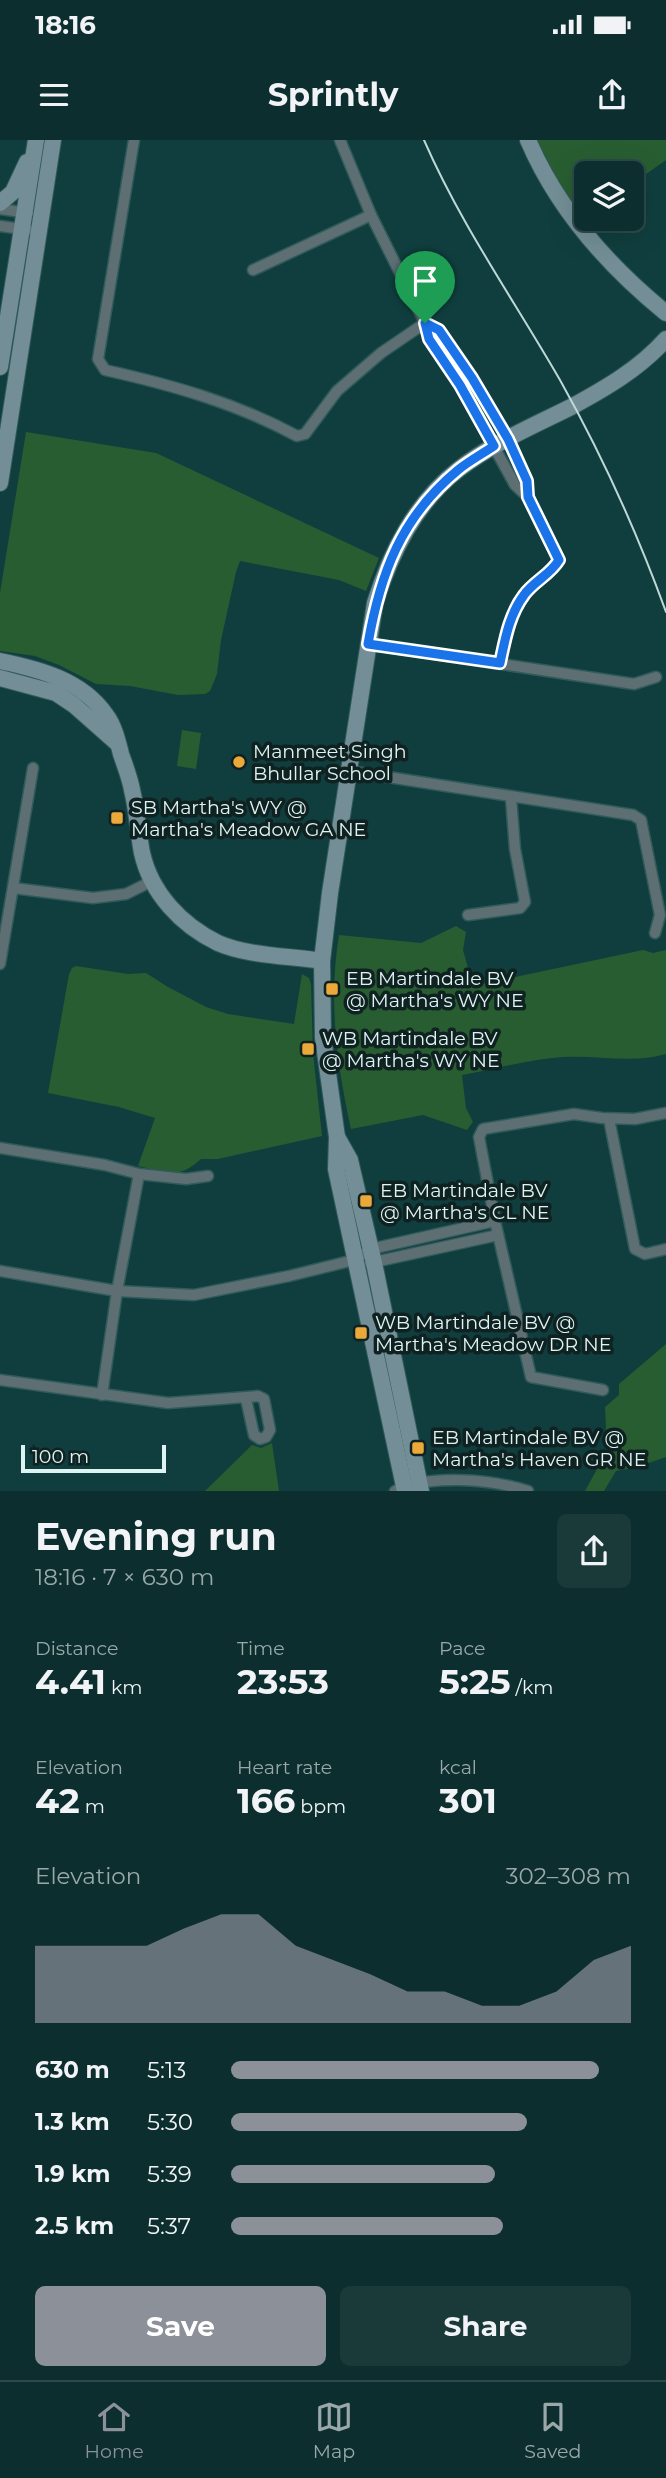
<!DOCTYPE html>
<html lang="en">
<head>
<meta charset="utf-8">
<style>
	body { margin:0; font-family:Montserrat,sans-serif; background:#1a3a3a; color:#f1f3f6; height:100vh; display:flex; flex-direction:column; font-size:26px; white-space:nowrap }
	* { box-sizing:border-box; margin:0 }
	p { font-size:23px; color:#9aa8aa }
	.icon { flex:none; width:38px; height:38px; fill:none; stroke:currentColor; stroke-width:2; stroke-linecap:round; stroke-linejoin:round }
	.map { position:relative; height:1351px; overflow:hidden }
	.panel { display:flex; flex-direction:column; background:#0c2e2e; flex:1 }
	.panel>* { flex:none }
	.buttons { position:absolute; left:574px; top:21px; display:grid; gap:14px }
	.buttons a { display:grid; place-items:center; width:70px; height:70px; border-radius:10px; background:#0c2e2e; box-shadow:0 7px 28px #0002,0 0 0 2px #2c4a4a; font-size:35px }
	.scale { position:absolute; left:21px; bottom:18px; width:145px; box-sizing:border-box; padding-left:7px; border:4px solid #ddf4f3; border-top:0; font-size:19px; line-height:24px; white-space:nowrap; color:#ddf4f3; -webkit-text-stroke:5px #0f2121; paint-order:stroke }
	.pin { position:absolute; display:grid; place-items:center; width:60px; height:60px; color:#fff; margin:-72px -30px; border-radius:50% 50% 50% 0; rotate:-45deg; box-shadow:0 0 7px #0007 }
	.pin .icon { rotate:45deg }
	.round { display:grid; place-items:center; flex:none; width:74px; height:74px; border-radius:10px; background:#1a3a3a }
	.headline { display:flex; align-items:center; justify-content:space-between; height:119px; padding:0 35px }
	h1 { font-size:38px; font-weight:700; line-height:52px }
	.metrics { display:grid; grid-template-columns:repeat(3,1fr); gap:10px; height:119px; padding:7px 35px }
	.metrics div { display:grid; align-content:center }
	.metrics b { font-size:35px; font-weight:700 }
	.metrics small { font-size:19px; font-weight:400 }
	.metrics p { font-size:19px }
	.chart { height:196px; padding:14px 35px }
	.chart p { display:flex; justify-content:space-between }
	.chart svg { width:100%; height:126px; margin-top:7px; fill:#8c9099; opacity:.7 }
	.cta { display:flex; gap:14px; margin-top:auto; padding:14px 35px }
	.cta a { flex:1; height:80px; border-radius:10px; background:#8c9099; color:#fff; font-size:28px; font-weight:700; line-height:80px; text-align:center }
	.cta a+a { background:#1a3a3a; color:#f1f3f6 }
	ul { padding:0 35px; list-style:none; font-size:23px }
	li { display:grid; grid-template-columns:112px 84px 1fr; align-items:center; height:52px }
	li i { height:18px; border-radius:9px; background:#8c9099 }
	.status { display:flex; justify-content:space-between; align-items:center; height:49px; padding:0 35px; background:#0c2e2e; direction:ltr }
	.status svg { height:19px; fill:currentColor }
	header { display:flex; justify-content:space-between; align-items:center; height:91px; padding:0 35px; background:#0c2e2e; font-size:32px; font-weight:700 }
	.menu { display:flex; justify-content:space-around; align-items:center; height:98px; border-top:2px solid #2c4a4a; background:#0c2e2e; font-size:19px; color:#9aa8aa }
	.menu a { display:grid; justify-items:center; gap:4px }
	.menu .active { color:#8c9099 }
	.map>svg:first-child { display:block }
	.green { fill:#285d31 }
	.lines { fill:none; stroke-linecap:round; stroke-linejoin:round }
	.street-casing { stroke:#315b5b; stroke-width:13 }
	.secondary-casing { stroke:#315b5b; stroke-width:18 }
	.street { stroke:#5e6f74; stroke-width:10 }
	.secondary { stroke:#738e96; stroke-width:16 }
	.tram { stroke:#bed8d7; stroke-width:2 }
	.route-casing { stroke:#fff; stroke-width:14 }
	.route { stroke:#1a73e8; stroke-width:9 }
	.poi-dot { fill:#eba93a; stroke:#0f2121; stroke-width:2.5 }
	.labels { text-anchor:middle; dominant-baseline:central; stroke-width:7; stroke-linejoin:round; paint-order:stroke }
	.poi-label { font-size:19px; fill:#ddf4f3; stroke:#0f2121; text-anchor:start }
</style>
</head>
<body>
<div class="status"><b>18:16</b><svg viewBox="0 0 49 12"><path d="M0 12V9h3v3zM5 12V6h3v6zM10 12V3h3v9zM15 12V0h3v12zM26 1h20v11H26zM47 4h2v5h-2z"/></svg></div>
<header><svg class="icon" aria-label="menu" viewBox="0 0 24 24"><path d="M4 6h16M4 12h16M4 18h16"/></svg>Sprintly<svg class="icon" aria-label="share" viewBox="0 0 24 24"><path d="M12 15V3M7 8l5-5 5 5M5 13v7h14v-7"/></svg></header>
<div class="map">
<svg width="666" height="1351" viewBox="0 0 666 1351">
	<rect width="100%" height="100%" fill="#103e3e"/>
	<g class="green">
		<polygon points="537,0 666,0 666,20 632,44 632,33 586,33 586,77 583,79 556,37"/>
		<polygon points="26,292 156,313 379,418 366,451 339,440 240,421 236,432 221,500 217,534 210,551 205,554 178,555 130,546 96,544 59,525 35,516 0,511 0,453"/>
		<polygon points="182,590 201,593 196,629 177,626"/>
		<path d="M456,786L466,792L463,810L473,846L643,810L653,813L666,810V914C633,924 598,915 563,917C530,919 495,929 462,935L466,968L473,982L467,990L423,975L351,989C337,925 328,861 339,795L421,803Z"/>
		<path d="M76,826L128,834L146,833L168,847L206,867L228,874L294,884L302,834L309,838L311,844L313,913L322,996L218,1019H201C178,1040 167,1033 138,1026L155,978L119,967L48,953L69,834L72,828Z"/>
		<polygon points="666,1204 666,1317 637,1327 616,1331 604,1351 585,1351 607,1311 605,1267 619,1255 619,1244"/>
		<polygon points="272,1303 279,1351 205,1351 252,1305 261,1308"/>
	</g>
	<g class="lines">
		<g class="street-casing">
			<g id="street">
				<path d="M134,0L98,219L105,230C172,245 236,263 297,296L305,294L337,251L381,213L425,183"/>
				<path d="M340,0L371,75L425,183L429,199L460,245L515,345L528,357L559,420C550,435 534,442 524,455C509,475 505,500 500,523"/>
				<polyline points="0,69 28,73"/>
				<polyline points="0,86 28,90"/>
				<polyline points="253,130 371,75"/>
				<polyline points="425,183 439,190 472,238 508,299 527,341 528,357"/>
				<polyline points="368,504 634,544 656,537"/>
				<polyline points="349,631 633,675 641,680 660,775 655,793"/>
				<polyline points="13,748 93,758 126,754 152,741"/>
				<polyline points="468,775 520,768 525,762 515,709 511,658"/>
				<polyline points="0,824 33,628"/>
				<polyline points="609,979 635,1109 645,1114 666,1109"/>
				<polyline points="0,1008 105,1025 139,1034 186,1039 208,1036"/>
				<polyline points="370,1123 498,1095"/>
				<polyline points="0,1131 117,1151 194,1155 289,1136 354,1120 371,1109 495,1081"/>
				<polyline points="0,1240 168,1263 258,1256 264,1259 270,1290 266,1297 260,1299 254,1295 246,1259"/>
				<polyline points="603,1250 531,1237 495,1081 479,997 483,989 574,974 602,978 635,979 666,973"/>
				<polyline points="102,1255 117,1151 139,1034"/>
				<path d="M395,1351C430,1334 491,1339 528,1351"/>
			</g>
		</g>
		<g class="secondary-casing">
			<g id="secondary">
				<path d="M528,0C558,70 607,125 666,173"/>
				<polyline points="0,63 13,52 27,22"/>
				<polyline points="0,227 36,0"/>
				<polyline points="0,343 53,0"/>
				<path d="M0,521C39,529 82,540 106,575C114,585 118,602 121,614C125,626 130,638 132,650C137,670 138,692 142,713C151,753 181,785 218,803C247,816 291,816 322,821"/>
				<polyline points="0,538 56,553 74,565 117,603"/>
				<polyline points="337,997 350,1020 374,1123 421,1351"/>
				<path d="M405,1351L336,1029L337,997L323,898L322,821L330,753L375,463C391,412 415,363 459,329C493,303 533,286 571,267C606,248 639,229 666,199"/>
			</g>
		</g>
		<use href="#street" class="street"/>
		<use href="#secondary" class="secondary"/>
		<path class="tram" d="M424,0C461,85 514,160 560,240C602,315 637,392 666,472"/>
	</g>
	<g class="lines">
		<g class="route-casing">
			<path id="route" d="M425,183L439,190L472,238L508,299L527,341L528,357L559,420C550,435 534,441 524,455C509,475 505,500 500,523L368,504C380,434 401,377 458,330C469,321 482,314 494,306L460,245L429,199Z"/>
		</g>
		<use href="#route" class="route"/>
	</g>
	<g class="poi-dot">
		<circle cx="239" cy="622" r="7"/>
		<rect x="110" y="671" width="14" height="14" rx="3.5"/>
		<rect x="325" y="842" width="14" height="14" rx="3.5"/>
		<rect x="301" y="902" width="14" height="14" rx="3.5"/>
		<rect x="359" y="1054" width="14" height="14" rx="3.5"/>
		<rect x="354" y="1186" width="14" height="14" rx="3.5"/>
		<rect x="411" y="1301" width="14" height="14" rx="3.5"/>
	</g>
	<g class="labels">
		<g class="poi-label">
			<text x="253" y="611">Manmeet Singh<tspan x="253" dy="22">Bhullar School</tspan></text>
			<text x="131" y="667">SB Martha's WY @<tspan x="131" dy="22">Martha's Meadow GA NE</tspan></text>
			<text x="346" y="838">EB Martindale BV<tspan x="346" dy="22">@ Martha's WY NE</tspan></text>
			<text x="322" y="898">WB Martindale BV<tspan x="322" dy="22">@ Martha's WY NE</tspan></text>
			<text x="380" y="1050">EB Martindale BV<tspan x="380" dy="22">@ Martha's CL NE</tspan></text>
			<text x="375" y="1182">WB Martindale BV @<tspan x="375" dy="22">Martha's Meadow DR NE</tspan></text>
			<text x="432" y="1297">EB Martindale BV @<tspan x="432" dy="22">Martha's Haven GR NE</tspan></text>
		</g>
	</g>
</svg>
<div class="buttons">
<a><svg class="icon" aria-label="layers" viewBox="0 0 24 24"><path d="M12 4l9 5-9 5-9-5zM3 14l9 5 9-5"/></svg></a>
</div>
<div class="scale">100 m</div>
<div class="pin" style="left:425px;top:183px;background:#1e9e55"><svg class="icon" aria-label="arrive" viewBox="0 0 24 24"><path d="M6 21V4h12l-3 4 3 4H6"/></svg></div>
</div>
<section class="panel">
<div class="headline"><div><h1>Evening run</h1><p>18:16 · 7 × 630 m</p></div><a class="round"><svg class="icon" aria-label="share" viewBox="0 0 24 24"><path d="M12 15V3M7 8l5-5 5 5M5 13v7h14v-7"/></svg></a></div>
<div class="metrics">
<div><p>Distance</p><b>4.41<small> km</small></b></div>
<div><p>Time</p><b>23:53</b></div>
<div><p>Pace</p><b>5:25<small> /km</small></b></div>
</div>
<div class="metrics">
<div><p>Elevation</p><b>42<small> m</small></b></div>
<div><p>Heart rate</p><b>166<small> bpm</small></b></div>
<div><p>kcal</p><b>301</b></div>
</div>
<div class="chart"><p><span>Elevation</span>302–308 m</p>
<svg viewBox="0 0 160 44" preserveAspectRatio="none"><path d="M0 44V17L10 17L20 17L30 17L40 11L50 6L60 6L70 17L80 22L90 27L100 33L110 33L120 38L130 38L140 33L150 22L160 17V44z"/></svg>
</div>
<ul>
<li><b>630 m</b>5:13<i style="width:92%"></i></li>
<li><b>1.3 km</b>5:30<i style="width:74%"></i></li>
<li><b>1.9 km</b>5:39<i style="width:66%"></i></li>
<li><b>2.5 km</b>5:37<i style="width:68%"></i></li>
</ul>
<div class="cta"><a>Save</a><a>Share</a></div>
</section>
<nav class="menu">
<a class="active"><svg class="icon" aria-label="home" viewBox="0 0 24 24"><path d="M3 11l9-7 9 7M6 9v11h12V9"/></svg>Home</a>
<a><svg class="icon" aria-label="map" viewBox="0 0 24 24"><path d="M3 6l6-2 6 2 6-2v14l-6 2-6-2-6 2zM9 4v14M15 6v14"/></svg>Map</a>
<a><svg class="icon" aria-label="saved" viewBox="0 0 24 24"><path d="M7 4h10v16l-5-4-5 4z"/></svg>Saved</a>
</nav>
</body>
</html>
